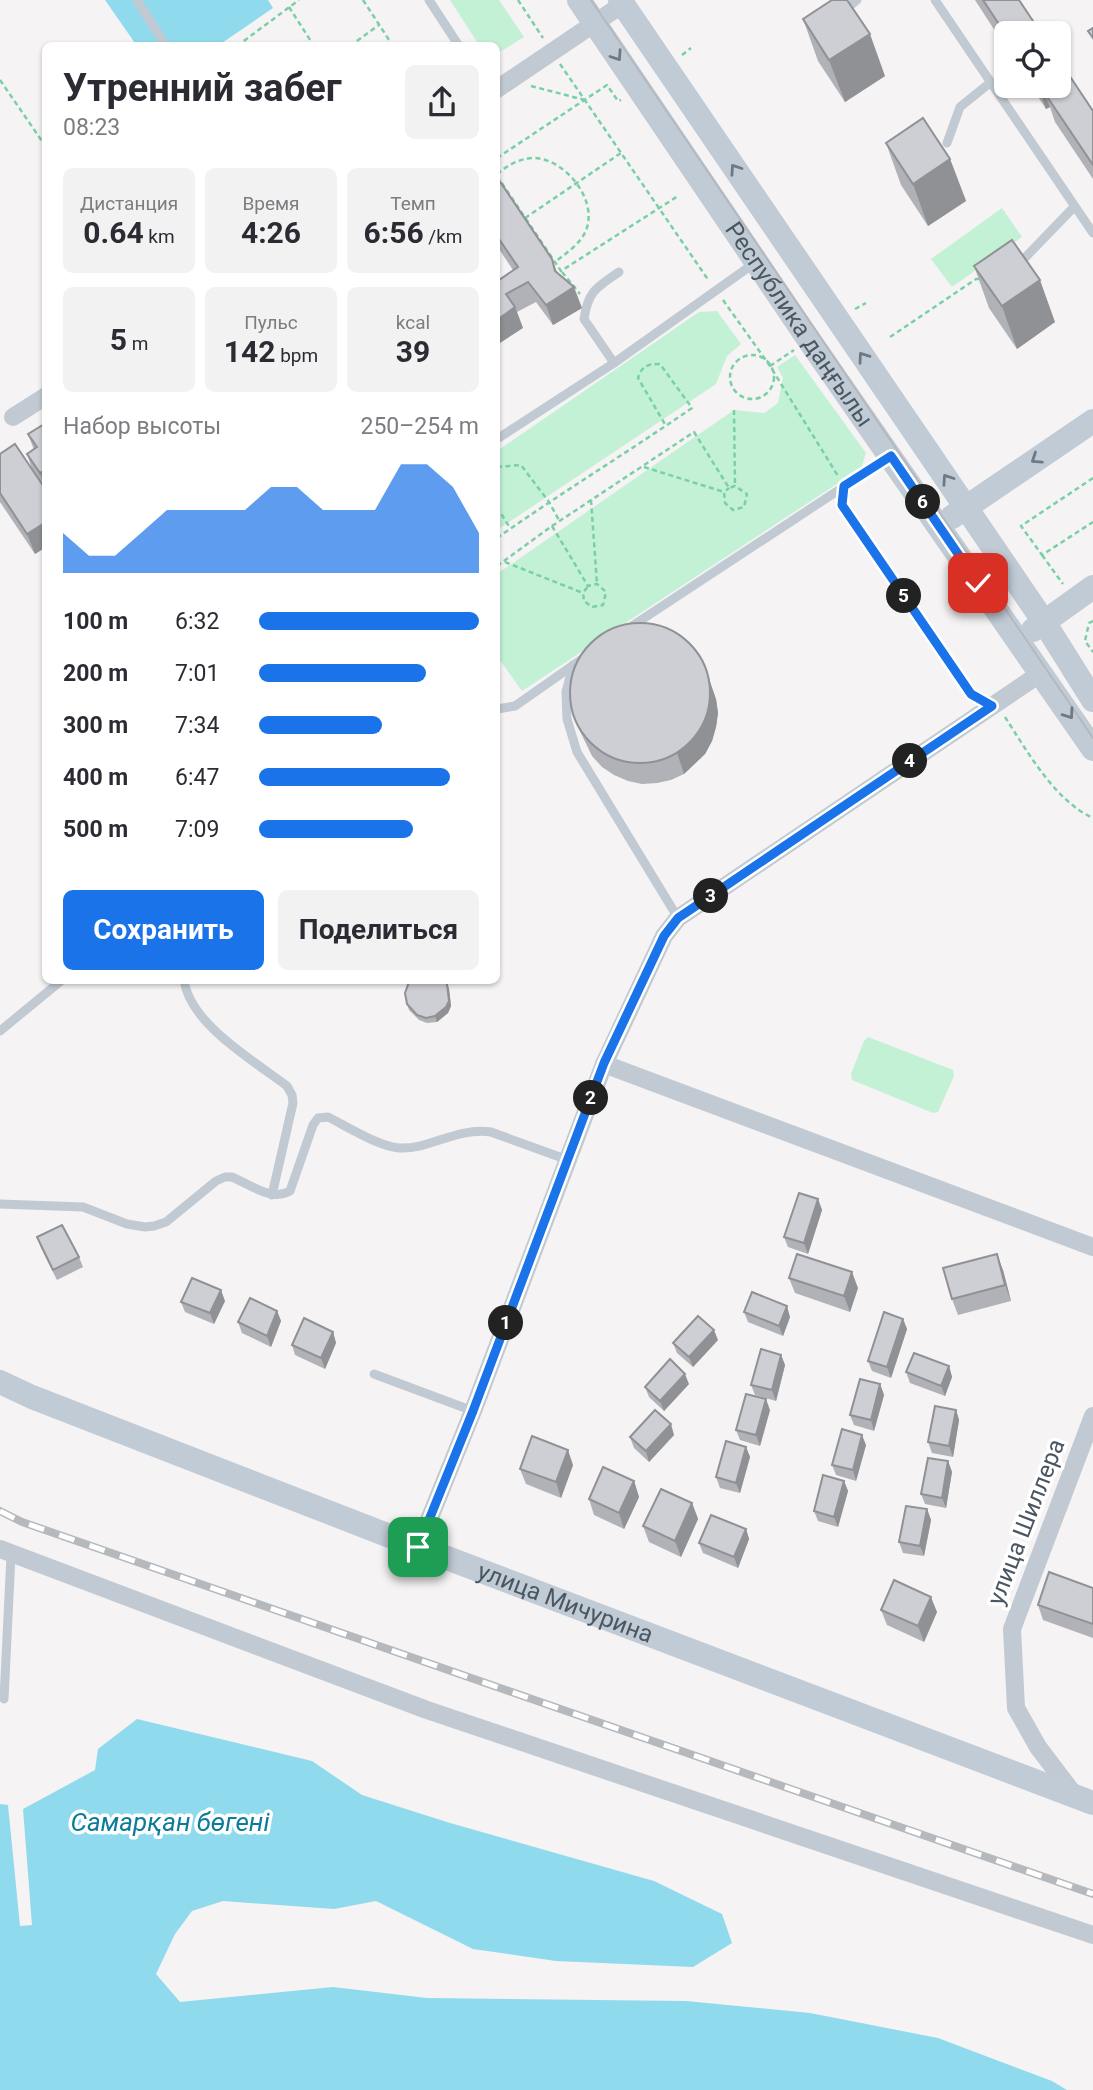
<!DOCTYPE html>
<html lang="ru">
<head>
<meta charset="utf-8">
<style>
	body { margin:0; font-family:Roboto,sans-serif; background:#f2f2f3; color:#2b2b33; height:100vh; display:flex; flex-direction:column; font-size:26px; white-space:nowrap }
	* { box-sizing:border-box; margin:0 }
	p { font-size:23px; color:#7c7c81 }
	.icon { flex:none; width:38px; height:38px; fill:none; stroke:currentColor; stroke-width:2; stroke-linecap:round; stroke-linejoin:round }
	.map { position:relative; flex:1; overflow:hidden }
	.details { position:absolute; left:42px; top:42px; width:458px; height:942px; display:flex; flex-direction:column; background:#fff; border-radius:10px; box-shadow:0 2px 5px #0004 }
	.details>* { flex:none }
	.buttons { position:absolute; left:994px; top:21px; display:grid; gap:14px }
	.buttons a { display:grid; place-items:center; width:77px; height:77px; border-radius:10px; background:#fff; box-shadow:0 2px 5px #0004; font-size:35px }
	.pin { position:absolute; display:grid; place-items:center; width:60px; height:60px; color:#fff; margin:-30px; border-radius:14px; box-shadow:0 4px 10px #0006 }
	.km { position:absolute; width:35px; height:35px; margin:-18px; border-radius:50%; background:#222; color:#fff; font-size:19px; line-height:35px; text-align:center }
	.round { display:grid; place-items:center; flex:none; width:74px; height:74px; border-radius:10px; background:#f2f2f3 }
	.headline { display:flex; align-items:center; justify-content:space-between; height:119px; padding:0 21px }
	h1 { font-size:38px; font-weight:700; line-height:52px }
	.stats { display:grid; grid-template-columns:repeat(3,1fr); gap:10px; height:119px; padding:7px 21px }
	.stats div { display:grid; align-content:center; border-radius:10px; background:#f2f2f3; text-align:center }
	.stats b { font-size:30px; font-weight:700 }
	.stats small { font-size:19px; font-weight:400 }
	.stats p { font-size:19px }
	.chart { height:196px; padding:14px 21px }
	.chart p { display:flex; justify-content:space-between }
	.chart svg { width:100%; height:126px; margin-top:7px; fill:#1a73e8; opacity:.7 }
	.button { display:flex; gap:14px; margin-top:auto; padding:14px 21px }
	.button a { flex:1; height:80px; border-radius:10px; background:#1a73e8; color:#fff; font-size:28px; font-weight:700; line-height:80px; text-align:center }
	.button a+a { background:#f2f2f3; color:#2b2b33 }
	ul { padding:0 21px; list-style:none; font-size:23px }
	li { display:grid; grid-template-columns:112px 84px 1fr; align-items:center; height:52px }
	li i { height:18px; border-radius:9px; background:#1a73e8 }
	.map>svg:first-child { display:block }
	.green { fill:#c3f1d5 }
	.water { fill:#90daee }
	.lines { fill:none; stroke-linecap:round; stroke-linejoin:round }
	.path { stroke:#7ad0a6; stroke-width:2.5; stroke-dasharray:5 3.5; stroke-linecap:butt }
	.lane { stroke:#c1cad2; stroke-width:9 }
	.street { stroke:#c1cad2; stroke-width:18 }
	.secondary { stroke:#c1cbd6; stroke-width:24 }
	.tram { stroke:#b5b8bd; stroke-width:2 }
	.rail-casing { stroke:#b5b8bd; stroke-width:8 }
	.rail { stroke:#fff; stroke-width:5; stroke-dasharray:16; stroke-linecap:butt }
	.wall { fill:#b0b2b7 }
	.shaded-wall { fill:#909195 }
	.building { fill:#cdcfd5; stroke:#909195; stroke-width:2 }
	.oneway { stroke:#6e7984 }
	.route-casing { stroke:#fff; stroke-width:14 }
	.route { stroke:#1a73e8; stroke-width:9 }
	.labels { text-anchor:middle; dominant-baseline:central; stroke-width:7; stroke-linejoin:round; paint-order:stroke }
	.street-label { font-size:24px; fill:#4a5661; stroke:#fff }
	.water-label { font-size:26px; font-style:italic; fill:#0c7c9b; stroke:#fff }
</style>
</head>
<body>
<div class="map">
<svg width="1093" height="2090" viewBox="0 0 1093 2090">
	<rect width="100%" height="100%" fill="#f5f3f3"/>
	<g class="green">
		<polygon points="450,0 499,0 524,37 497,54 497,46 479,45"/>
		<polygon points="1002,208 1022,237 952,287 931,259"/>
		<polygon points="717,311 741,344 727,356 716,384 497,530 497,451 699,312"/>
		<polygon points="795,355 866,453 861,468 522,691 497,656 497,574 734,410 764,413 778,403 783,378 777,367"/>
		<polygon points="868,1037 953,1070 954,1076 938,1112 933,1113 852,1080 851,1074 864,1041"/>
	</g>
	<g class="water">
		<polygon points="105,0 268,0 273,8 219,45 137,46"/>
		<polygon points="137,1719 312,1761 362,1795 450,1823 654,1881 722,1914 732,1943 693,1967 556,1961 473,1949 376,1901 334,1909 223,1901 192,1911 175,1934 156,1974 180,2002 333,1987 427,1998 686,2001 810,2013 938,2038 1052,2081 1067,2090 0,2090 0,1804 8,1805 20,1926 32,1925 23,1809 95,1770 98,1749"/>
	</g>
	<g class="lines">
		<g class="path">
			<polyline points="363,0 393,46"/>
			<polyline points="518,0 543,38"/>
			<polyline points="289,7 314,46"/>
			<polyline points="237,46 299,0"/>
			<polyline points="350,46 379,25"/>
			<polyline points="682,55 691,48"/>
			<polyline points="560,64 709,281"/>
			<polyline points="0,80 46,147"/>
			<polyline points="531,86 585,100"/>
			<polyline points="497,158 607,85 618,101 621,100"/>
			<path d="M497,174C507,166 518,159 532,158C566,157 603,205 583,236C576,247 565,254 555,262"/>
			<polyline points="497,176 561,271 678,196"/>
			<polyline points="525,218 621,153"/>
			<polyline points="562,272 580,294"/>
			<polyline points="723,300 770,366 838,476"/>
			<polyline points="855,309 866,303"/>
			<polyline points="890,337 976,279 981,279"/>
			<circle cx="752" cy="377" r="22"/>
			<polyline points="770,366 794,350"/>
			<polyline points="734,410 735,486"/>
			<polyline points="497,467 521,465 549,502 560,522"/>
			<polyline points="644,467 724,492"/>
			<polyline points="1093,478 1021,526 1042,555 1093,522"/>
			<polyline points="591,500 597,584"/>
			<polyline points="842,502 842,505 971,694 977,697"/>
			<polyline points="497,507 510,528"/>
			<polyline points="552,526 588,586 597,584 606,592 603,605 592,607 584,601 583,593 588,586"/>
			<path d="M497,538C561,493 628,452 692,408L660,364C647,364 642,366 638,378L666,426"/>
			<polyline points="1042,555 1063,584"/>
			<polyline points="505,562 583,593"/>
			<polyline points="497,566 552,526 694,432 729,488 735,486 747,494 744,507 733,510 725,503 724,492 729,488"/>
			<polyline points="1093,621 1089,623 1085,641 1093,652"/>
			<path d="M1005,717C1027,751 1055,801 1093,818"/>
		</g>
		<g class="lane">
			<polyline points="137,0 166,46"/>
			<polyline points="429,0 459,46"/>
			<polyline points="935,0 1093,233"/>
			<polyline points="842,12 857,0"/>
			<polyline points="947,143 960,107 991,82"/>
			<polyline points="1017,266 1074,207"/>
			<path d="M614,363L584,319C588,291 597,287 619,272"/>
			<polyline points="497,439 614,363 756,262"/>
			<polyline points="626,630 889,457"/>
			<polyline points="573,665 566,692 567,719 577,752 678,918"/>
			<polyline points="497,709 515,706 585,657"/>
			<path d="M184,980C190,1024 253,1060 287,1086L292,1095L293,1103L272,1195"/>
			<polyline points="0,1031 62,980"/>
			<path d="M0,1204L83,1207L127,1224L145,1227L154,1226L166,1222L216,1181L225,1177H232C249,1184 272,1202 290,1191L313,1125L318,1118L328,1117C348,1127 378,1146 399,1148C429,1150 456,1127 491,1132L568,1160"/>
			<polyline points="374,1374 473,1411"/>
			<polyline points="4,1699 11,1555"/>
		</g>
		<g class="street">
			<polyline points="497,89 623,4"/>
			<polyline points="13,417 46,396"/>
			<polyline points="604,1064 1093,1247"/>
			<polyline points="418,1547 473,1411 604,1064 664,936 678,918 1041,673"/>
			<polyline points="0,1549 427,1710 1093,1935"/>
			<polyline points="1076,1797 1038,1747 1016,1708 1012,1629 1093,1416"/>
		</g>
		<g class="secondary">
			<path id="s1" d="M579,0L809,340L1093,749"/>
			<polyline points="620,0 1044,622 1093,700"/>
			<polyline points="952,517 1093,421"/>
			<polyline points="1033,630 1093,587"/>
			<path id="s2" d="M0,1382L32,1397L418,1547L1093,1803"/>
		</g>
		<polyline class="tram" points="591,0 1093,738"/>
		<g class="rail-casing">
			<polyline id="rail" points="0,1511 22,1522 1093,1894"/>
		</g>
		<use href="#rail" class="rail"/>
	</g>
	<g class="wall">
		<polygon points="975,0 1019,0 1006,33 1006,48"/>
		<polygon points="803,19 885,76 845,102 818,61"/>
		<polygon points="1060,63 1066,77 1093,111 1093,179 1055,122 1050,107 1046,109 1031,86 1059,86"/>
		<polygon points="886,143 950,159 966,201 928,226 901,185"/>
		<polygon points="497,177 552,259 557,272 582,308 553,325 536,302 517,312 523,328 499,280 513,270 497,246"/>
		<polygon points="974,266 1055,322 1017,349 989,308"/>
		<polygon points="46,423 46,547 35,554 0,502 0,454 33,472 27,454 34,450 28,434"/>
		<polygon points="716,699 718,713 716,727 712,741 705,754 684,774 671,780 657,783 642,784 628,781 614,775 602,767 592,756 579,729 572,709"/>
		<polygon points="447,984 449,989 451,1006 448,1013 437,1022 427,1023 419,1020 409,1010 407,1004"/>
		<polygon points="818,1199 822,1210 808,1254 788,1247 784,1237"/>
		<polygon points="37,1237 79,1257 83,1267 57,1280 41,1248"/>
		<polygon points="1003,1270 1011,1301 958,1315 952,1299"/>
		<polygon points="789,1278 858,1288 850,1312 795,1293"/>
		<polygon points="225,1301 214,1324 185,1312 181,1302"/>
		<polygon points="277,1311 281,1321 271,1347 242,1333 238,1322"/>
		<polygon points="744,1312 790,1317 783,1336 748,1322"/>
		<polygon points="903,1319 907,1329 891,1378 872,1371 868,1361"/>
		<polygon points="333,1332 336,1343 325,1369 295,1355 292,1345"/>
		<polygon points="718,1340 693,1367 677,1353 673,1343"/>
		<polygon points="781,1355 785,1365 776,1401 755,1395 751,1385"/>
		<polygon points="949,1366 952,1377 945,1396 910,1383 906,1372"/>
		<polygon points="689,1384 664,1411 649,1397 645,1387"/>
		<polygon points="880,1384 884,1395 874,1431 854,1425 850,1415"/>
		<polygon points="770,1410 760,1446 740,1440 736,1430"/>
		<polygon points="956,1410 959,1420 953,1457 932,1453 928,1442"/>
		<polygon points="674,1435 649,1462 634,1448 630,1437"/>
		<polygon points="866,1445 856,1481 836,1475 832,1465"/>
		<polygon points="746,1447 750,1457 740,1493 720,1488 716,1477"/>
		<polygon points="948,1461 952,1472 946,1508 925,1504 921,1494"/>
		<polygon points="573,1465 561,1498 526,1484 520,1469"/>
		<polygon points="634,1481 639,1497 624,1529 594,1515 589,1499"/>
		<polygon points="844,1481 848,1491 838,1527 818,1521 814,1511"/>
		<polygon points="692,1503 698,1519 681,1557 649,1542 643,1526"/>
		<polygon points="927,1509 931,1520 924,1556 903,1553 899,1542"/>
		<polygon points="746,1529 749,1539 738,1568 703,1553 699,1543"/>
		<polygon points="1093,1588 1093,1638 1043,1620 1038,1605"/>
		<polygon points="881,1610 937,1612 924,1642 887,1625"/>
	</g>
	<g class="shaded-wall">
		<polygon points="870,34 885,76 845,102 829,60"/>
		<polygon points="1060,63 1071,93 1044,92 1050,107 1046,109 1038,86 1059,86 1059,64"/>
		<polygon points="950,159 966,201 928,226 913,184"/>
		<polygon points="1040,280 1055,322 1017,349 1002,306"/>
		<polygon points="574,287 582,308 553,325 546,305"/>
		<polygon points="515,307 523,328 497,345 497,320"/>
		<polygon points="46,469 46,488 40,473"/>
		<polygon points="46,522 46,547 35,554 27,534"/>
		<polygon points="704,664 716,699 718,713 716,727 712,741 705,754 684,774 677,753"/>
		<polygon points="447,984 449,989 451,1006 448,1013 437,1022 435,1016"/>
		<polygon points="818,1199 822,1210 808,1254 804,1243"/>
		<polygon points="997,1254 1003,1270 1011,1301 1005,1285"/>
		<polygon points="852,1272 858,1288 850,1312 844,1296"/>
		<polygon points="221,1290 225,1301 214,1324 210,1313"/>
		<polygon points="787,1306 790,1317 783,1336 779,1326"/>
		<polygon points="277,1311 281,1321 271,1347 267,1336"/>
		<polygon points="903,1319 907,1329 891,1378 887,1367"/>
		<polygon points="714,1330 718,1340 693,1367 689,1357"/>
		<polygon points="333,1332 336,1343 325,1369 321,1358"/>
		<polygon points="781,1355 785,1365 776,1401 772,1390"/>
		<polygon points="949,1366 952,1377 945,1396 941,1386"/>
		<polygon points="685,1374 689,1384 664,1411 660,1401"/>
		<polygon points="880,1384 884,1395 874,1431 871,1420"/>
		<polygon points="766,1399 770,1410 760,1446 756,1435"/>
		<polygon points="956,1410 959,1420 953,1457 949,1446"/>
		<polygon points="671,1424 674,1435 649,1462 646,1451"/>
		<polygon points="862,1435 866,1445 856,1481 853,1470"/>
		<polygon points="746,1447 750,1457 740,1493 736,1483"/>
		<polygon points="568,1450 573,1465 561,1498 556,1482"/>
		<polygon points="948,1461 952,1472 946,1508 942,1498"/>
		<polygon points="634,1481 639,1497 624,1529 619,1513"/>
		<polygon points="844,1481 848,1491 838,1527 834,1517"/>
		<polygon points="692,1503 698,1519 681,1557 675,1541"/>
		<polygon points="927,1509 931,1520 924,1556 920,1546"/>
		<polygon points="746,1529 749,1539 738,1568 734,1557"/>
		<polygon points="931,1597 937,1612 924,1642 918,1626"/>
	</g>
	<g class="building">
		<polygon points="832,0 847,0 870,34 829,60 803,19"/>
		<polygon points="983,0 1019,0 1041,33 1006,33 1006,35"/>
		<polygon points="1093,28 1093,38 1088,31"/>
		<polygon points="1069,75 1093,111 1093,165 1044,92 1053,86 1059,86 1059,82"/>
		<polygon points="923,118 950,159 913,184 886,143"/>
		<polygon points="497,177 552,259 555,271 574,287 546,305 528,282 506,294 515,307 497,320 497,277 499,280 518,267 497,236"/>
		<polygon points="1012,240 1040,280 1002,306 974,266"/>
		<polygon points="46,423 46,469 40,473 27,454 37,447 28,434"/>
		<polygon points="15,444 46,490 46,522 27,534 0,493 0,454"/>
		<circle cx="640" cy="693" r="70"/>
		<polygon points="412,980 443,980 447,984 449,1001 446,1007 435,1016 426,1018 417,1015 407,1004 405,993 409,982"/>
		<polygon points="799,1193 818,1199 804,1243 784,1237"/>
		<polygon points="62,1225 79,1257 53,1270 37,1237"/>
		<polygon points="797,1254 852,1272 844,1296 789,1278"/>
		<polygon points="997,1254 1005,1285 952,1299 943,1268"/>
		<polygon points="192,1278 221,1290 210,1313 181,1302"/>
		<polygon points="752,1292 787,1306 779,1326 744,1312"/>
		<polygon points="250,1298 277,1311 267,1336 238,1322"/>
		<polygon points="884,1312 903,1319 887,1367 868,1361"/>
		<polygon points="698,1316 714,1330 689,1357 673,1343"/>
		<polygon points="304,1318 333,1332 321,1358 292,1345"/>
		<polygon points="761,1349 781,1355 772,1390 751,1385"/>
		<polygon points="914,1353 949,1366 941,1386 906,1372"/>
		<polygon points="670,1359 685,1374 660,1401 645,1387"/>
		<polygon points="860,1379 880,1384 871,1420 850,1415"/>
		<polygon points="746,1394 766,1399 756,1435 736,1430"/>
		<polygon points="935,1406 956,1410 949,1446 928,1442"/>
		<polygon points="655,1410 671,1424 646,1451 630,1437"/>
		<polygon points="842,1429 862,1435 853,1470 832,1465"/>
		<polygon points="532,1436 568,1450 556,1482 520,1469"/>
		<polygon points="726,1441 746,1447 736,1483 716,1477"/>
		<polygon points="928,1458 948,1461 942,1498 921,1494"/>
		<polygon points="603,1467 634,1481 619,1513 589,1499"/>
		<polygon points="823,1475 844,1481 834,1517 814,1511"/>
		<polygon points="661,1489 692,1503 675,1541 643,1526"/>
		<polygon points="906,1506 927,1509 920,1546 899,1542"/>
		<polygon points="711,1515 746,1529 734,1557 699,1543"/>
		<polygon points="1049,1572 1093,1588 1093,1624 1038,1605"/>
		<polygon points="894,1580 931,1597 918,1626 881,1610"/>
	</g>
	<defs><path id="oneway-chevron" d="M-2-3.5L2.5 0L-2 3.5" fill="none" stroke-width="1.6" stroke-linecap="round" stroke-linejoin="round" transform="scale(1.75)"/></defs>
	<g class="oneway">
		<use href="#oneway-chevron" transform="translate(617 56) rotate(56)"/>
		<use href="#oneway-chevron" transform="translate(735 169) rotate(-124)"/>
		<use href="#oneway-chevron" transform="translate(863 357) rotate(-125)"/>
		<use href="#oneway-chevron" transform="translate(1036 459) rotate(146)"/>
		<use href="#oneway-chevron" transform="translate(947 479) rotate(-124)"/>
		<use href="#oneway-chevron" transform="translate(1069 714) rotate(55)"/>
	</g>
	<g class="lines">
		<g class="route-casing">
			<polyline id="route" points="418,1547 473,1411 604,1063 664,936 678,918 992,706 971,694 842,505 844,486 891,456 978,583"/>
		</g>
		<use href="#route" class="route"/>
	</g>
	<g class="labels">
		<g class="street-label">
			<text stroke="none"><textPath href="#s1" startOffset="392">Республика даңғылы</textPath></text>
			<text transform="translate(1026 1522) rotate(-69)">улица Шиллера</text>
			<text stroke="none"><textPath href="#s2" startOffset="607">улица Мичурина</textPath></text>
		</g>
		<g class="water-label">
			<text x="170" y="1822">Самарқан бөгені</text>
		</g>
	</g>
</svg>
<div class="buttons">
<a><svg class="icon" aria-label="locate" viewBox="0 0 24 24"><circle cx="12" cy="12" r="6"/><path d="M12 2v4M12 18v4M2 12h4M18 12h4"/></svg></a>
</div>
<div class="pin" style="left:418px;top:1547px;background:#1e9e55"><svg class="icon" aria-label="arrive" viewBox="0 0 24 24"><path d="M6 21V4h12l-3 4 3 4H6"/></svg></div>
<div class="pin" style="left:978px;top:583px;background:#d93025"><svg class="icon" aria-label="check" viewBox="0 0 24 24"><path d="M5 12l5 5 9-10"/></svg></div>
<b class="km" style="left:506px;top:1323px">1</b>
<b class="km" style="left:591px;top:1098px">2</b>
<b class="km" style="left:711px;top:896px">3</b>
<b class="km" style="left:910px;top:761px">4</b>
<b class="km" style="left:904px;top:596px">5</b>
<b class="km" style="left:923px;top:502px">6</b>
<section class="details">
<div class="headline"><div><h1>Утренний забег</h1><p>08:23</p></div><a class="round"><svg class="icon" aria-label="share" viewBox="0 0 24 24"><path d="M12 15V3M7 8l5-5 5 5M5 13v7h14v-7"/></svg></a></div>
<div class="stats">
<div><p>Дистанция</p><b>0.64<small> km</small></b></div>
<div><p>Время</p><b>4:26</b></div>
<div><p>Темп</p><b>6:56<small> /km</small></b></div>
</div>
<div class="stats">
<div><b>5<small> m</small></b></div>
<div><p>Пульс</p><b>142<small> bpm</small></b></div>
<div><p>kcal</p><b>39</b></div>
</div>
<div class="chart"><p><span>Набор высоты</span>250–254 m</p>
<svg viewBox="0 0 160 44" preserveAspectRatio="none"><path d="M0 44V30L10 38L20 38L30 30L40 22L50 22L60 22L70 22L80 14L90 14L100 22L110 22L120 22L130 6L140 6L150 14L160 30V44z"/></svg>
</div>
<ul>
<li><b>100 m</b>6:32<i style="width:100%"></i></li>
<li><b>200 m</b>7:01<i style="width:76%"></i></li>
<li><b>300 m</b>7:34<i style="width:56%"></i></li>
<li><b>400 m</b>6:47<i style="width:87%"></i></li>
<li><b>500 m</b>7:09<i style="width:70%"></i></li>
</ul>
<div class="button"><a>Сохранить</a><a>Поделиться</a></div>
</section>
</div>
</body>
</html>
